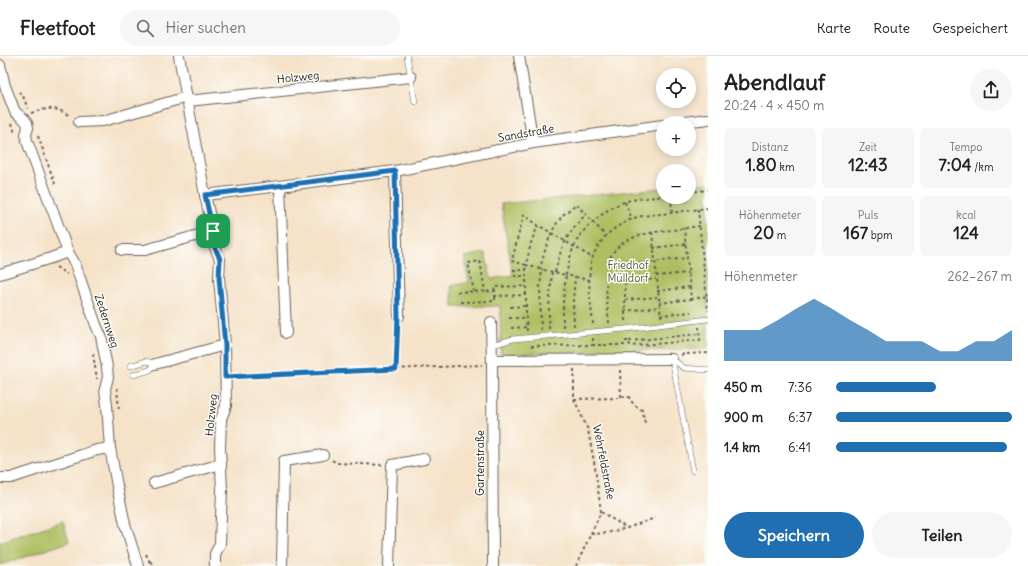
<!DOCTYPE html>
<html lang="de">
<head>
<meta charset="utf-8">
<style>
	body { margin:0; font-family:Delius,sans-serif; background:#f6f6f6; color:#222; height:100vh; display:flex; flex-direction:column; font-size:15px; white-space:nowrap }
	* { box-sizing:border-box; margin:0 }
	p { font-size:13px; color:#767676 }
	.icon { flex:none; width:22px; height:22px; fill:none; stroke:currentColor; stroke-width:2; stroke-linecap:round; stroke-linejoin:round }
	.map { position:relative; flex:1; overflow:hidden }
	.sheet { display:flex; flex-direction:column; background:#fff; width:320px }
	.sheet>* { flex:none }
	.fabs { position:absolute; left:656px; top:12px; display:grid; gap:8px }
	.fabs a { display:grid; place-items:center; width:40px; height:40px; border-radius:50%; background:#fff; box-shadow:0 2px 10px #0003; font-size:20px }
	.pin { position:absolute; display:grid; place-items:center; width:34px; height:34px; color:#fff; margin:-17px; border-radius:8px; box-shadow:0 2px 6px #0006 }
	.round { display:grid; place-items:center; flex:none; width:42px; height:42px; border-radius:21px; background:#f6f6f6 }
	.headline { display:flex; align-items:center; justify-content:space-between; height:68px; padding:0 16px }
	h1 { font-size:22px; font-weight:700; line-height:30px }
	.figures { display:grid; grid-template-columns:repeat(3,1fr); gap:6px; height:68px; padding:4px 16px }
	.figures div { display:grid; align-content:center; border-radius:6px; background:#f6f6f6; text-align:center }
	.figures b { font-size:17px; font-weight:700 }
	.figures small { font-size:11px; font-weight:400 }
	.figures p { font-size:11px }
	.chart { height:112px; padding:8px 16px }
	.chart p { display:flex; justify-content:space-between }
	.chart svg { width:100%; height:72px; margin-top:4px; fill:#1f6fb2; opacity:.7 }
	.action { display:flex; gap:8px; margin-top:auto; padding:8px 16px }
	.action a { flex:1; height:46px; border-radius:24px; background:#1f6fb2; color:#fff; font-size:16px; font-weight:700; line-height:46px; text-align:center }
	.action a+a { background:#f6f6f6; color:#222 }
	ul { padding:0 16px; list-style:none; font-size:13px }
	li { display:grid; grid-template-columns:64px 48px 1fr; align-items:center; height:30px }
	li i { height:10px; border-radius:5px; background:#1f6fb2 }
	header { display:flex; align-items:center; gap:24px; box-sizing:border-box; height:56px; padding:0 20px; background:#fff; border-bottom:1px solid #e0e0e0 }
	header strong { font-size:19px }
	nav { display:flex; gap:22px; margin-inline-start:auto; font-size:14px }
	.search { width:280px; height:36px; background:#f6f6f6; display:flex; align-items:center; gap:10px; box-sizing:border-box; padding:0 14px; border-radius:22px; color:#767676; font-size:15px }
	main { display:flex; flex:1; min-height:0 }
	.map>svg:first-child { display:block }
	.green { fill:#aebf62; stroke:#656e3f }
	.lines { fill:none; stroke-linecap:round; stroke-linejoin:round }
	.lane-casing { stroke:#686158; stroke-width:6 }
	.street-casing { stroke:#686158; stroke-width:12 }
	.path { stroke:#686158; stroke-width:2; stroke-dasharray:3 3; stroke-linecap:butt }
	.lane { stroke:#fff; stroke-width:5 }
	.street { stroke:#fff; stroke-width:10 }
	.route-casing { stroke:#fff; stroke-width:8 }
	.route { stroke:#1f6fb2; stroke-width:5 }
	.labels { text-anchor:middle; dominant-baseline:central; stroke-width:3; stroke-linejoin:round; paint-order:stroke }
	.street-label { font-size:11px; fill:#1c1c1c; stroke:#fdfcf7 }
	.park-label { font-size:11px; fill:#565d38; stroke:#fdfcf7 }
</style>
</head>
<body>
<header>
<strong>Fleetfoot</strong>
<div class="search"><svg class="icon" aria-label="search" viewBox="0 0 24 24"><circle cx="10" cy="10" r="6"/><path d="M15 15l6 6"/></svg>Hier suchen</div>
<nav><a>Karte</a><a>Route</a><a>Gespeichert</a></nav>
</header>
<main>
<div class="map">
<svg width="708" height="510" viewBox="0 0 708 510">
	<rect width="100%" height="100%" fill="#fdfcf7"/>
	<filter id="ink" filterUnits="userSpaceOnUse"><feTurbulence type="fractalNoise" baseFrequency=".025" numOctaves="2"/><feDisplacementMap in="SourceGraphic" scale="8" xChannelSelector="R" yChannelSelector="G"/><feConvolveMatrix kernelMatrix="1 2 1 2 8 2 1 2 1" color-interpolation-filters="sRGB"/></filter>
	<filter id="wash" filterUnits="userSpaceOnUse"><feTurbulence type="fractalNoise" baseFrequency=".012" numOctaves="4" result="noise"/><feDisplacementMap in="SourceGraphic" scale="16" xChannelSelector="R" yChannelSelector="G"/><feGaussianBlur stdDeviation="0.9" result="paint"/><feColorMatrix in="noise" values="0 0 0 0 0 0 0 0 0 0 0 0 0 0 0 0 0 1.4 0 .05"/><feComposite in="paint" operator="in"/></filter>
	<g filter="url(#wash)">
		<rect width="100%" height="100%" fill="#f5e2c8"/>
		<g class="green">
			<polygon points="708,127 708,293 501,298 500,250 453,251 451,230 469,226 464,201 485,197 491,223 513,219 501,148 663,132 663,141 689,141 689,129"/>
			<polygon points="63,465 69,486 0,509 0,486"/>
		</g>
	</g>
	<g filter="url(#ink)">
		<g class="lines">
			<g class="lane-casing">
				<g id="lane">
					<polyline points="407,0 415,46"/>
					<polyline points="492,289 513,283 625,273 708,263"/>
					<polyline points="672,303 693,415"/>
					<polyline points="672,303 684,312 708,314"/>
					<polyline points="130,310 147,305 155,308 150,314 133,319"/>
				</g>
			</g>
			<g class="street-casing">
				<g id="street">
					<polyline points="179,0 205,139 213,175 213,187 220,203 219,222 225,289 226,350 221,363 220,391 222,434 220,488 215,498 215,510"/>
					<polyline points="519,0 533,87"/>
					<polyline points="0,9 5,30 15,56 24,63 27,67 28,72 26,78 27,85 68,196 75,208 96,269 101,280 107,311 108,321 105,333 107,349 110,392 117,430 125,468 138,510"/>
					<polyline points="188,45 411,21"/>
					<polyline points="79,66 103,65 187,41"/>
					<polyline points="676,67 708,63"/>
					<polyline points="395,115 399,260"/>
					<polyline points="280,130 286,277"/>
					<polyline points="205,139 280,130 395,115 533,87 663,69"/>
					<polyline points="122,194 145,194 213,175"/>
					<polyline points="0,218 51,202 68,196"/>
					<polyline points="491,266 492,308 493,510"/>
					<polyline points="492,304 672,303"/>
					<polyline points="155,308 225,289"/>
					<polyline points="0,422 11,422 97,394 110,392"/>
					<polyline points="154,427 221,408"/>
					<polyline points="282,510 284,405 323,399"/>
					<polyline points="389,510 392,409 424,403"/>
				</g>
			</g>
			<g class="path">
				<polyline points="19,36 23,40 28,53"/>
				<path d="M31,57C48,52 55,50 70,60"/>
				<polyline points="12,67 15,77"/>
				<polyline points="38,80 55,128"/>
				<polyline points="689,136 708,134"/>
				<polyline points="671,141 672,156"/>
				<polyline points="625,146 632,163"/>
				<polyline points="698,153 708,255"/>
				<polyline points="652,176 661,261"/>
				<polyline points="653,192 686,188"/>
				<polyline points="56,211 67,218"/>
				<polyline points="540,213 526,209 531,187 538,169 593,202"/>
				<polyline points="513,214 526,214"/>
				<path d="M555,216C558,206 560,195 565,186C570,175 578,167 586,158"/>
				<polyline points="514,220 526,220"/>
				<polyline points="656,220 688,217"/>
				<path d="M590,224L566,219C572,191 576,178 600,160C607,154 615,149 624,146C636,142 650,142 663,140"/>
				<polyline points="625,227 656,223"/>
				<polyline points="495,235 494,231 526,230"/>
				<polyline points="657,235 690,231"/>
				<polyline points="457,236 495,235 495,240 526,239"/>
				<polyline points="474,236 468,207 480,205 485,236"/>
				<polyline points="691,243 708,240"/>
				<polyline points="625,244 657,241"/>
				<polyline points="460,246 495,245 495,240"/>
				<polyline points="659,247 691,243 684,172"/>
				<polyline points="510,251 526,250"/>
				<polyline points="624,255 659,251"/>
				<polyline points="660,259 691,256"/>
				<polyline points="509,262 526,262"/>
				<path d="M625,265V217C627,211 630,210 635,208L687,202"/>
				<path d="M609,267C607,249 604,223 609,205C617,180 650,176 672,174C682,173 691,171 700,170"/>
				<path d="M593,268C591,248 587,227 591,207C596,186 612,171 632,163C641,159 652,159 662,158C677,156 693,154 708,152"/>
				<polyline points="574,270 573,245 575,221"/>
				<path d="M563,271V246L566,219L540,213C545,194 550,173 564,158C568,155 572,151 576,148L606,180"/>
				<polyline points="511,272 527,271"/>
				<polyline points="549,273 549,252 552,216"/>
				<polyline points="541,274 540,230 542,213"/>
				<polyline points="527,275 526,262 526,209 512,205 518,180 524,159 538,169"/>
				<polyline points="593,282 593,289 624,289 625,285"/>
				<polyline points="625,285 629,285 630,290 700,284 699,271"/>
				<polyline points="629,285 699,278"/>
				<polyline points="531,290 593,289"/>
				<polyline points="93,298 97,323"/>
				<polyline points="681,299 684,298 708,297"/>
				<polyline points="396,313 398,270"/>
				<polyline points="574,313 574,343 588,374 595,411 601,456 576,510"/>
				<polyline points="620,314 621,341"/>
				<polyline points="235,320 482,309"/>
				<polyline points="117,332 119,354 118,355"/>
				<path d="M574,343L619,342L621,341H629C632,348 636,350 642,354L645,367"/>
				<polyline points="332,404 337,407 383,409"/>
				<polyline points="601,456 627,472"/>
				<polyline points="591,478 606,477 627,472 655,462"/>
				<polyline points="146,498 149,504 150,510"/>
				<polyline points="150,505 154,510"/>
			</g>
			<use href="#lane" class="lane"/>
			<use href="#street" class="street"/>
		</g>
	</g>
	<g class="lines" filter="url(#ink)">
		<g class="route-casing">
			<polygon id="route" points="395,115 398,260 396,313 225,321 225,289 219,222 220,203 213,187 213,175 205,139"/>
		</g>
		<use href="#route" class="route"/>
	</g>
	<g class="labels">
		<g class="street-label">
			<text transform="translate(298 21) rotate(-6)">Holzweg</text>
			<text transform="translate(526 77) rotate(-10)">Sandstraße</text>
			<text transform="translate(107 265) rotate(72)">Zedernweg</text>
			<text transform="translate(211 359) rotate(-84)">Holzweg</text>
			<text transform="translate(604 406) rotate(79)">Wehrfeldstraße</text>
			<text transform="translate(480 407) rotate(-90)">Gartenstraße</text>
		</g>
		<g class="park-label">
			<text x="628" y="209">Friedhof<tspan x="628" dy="13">Mülldorf</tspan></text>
		</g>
	</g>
</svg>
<div class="fabs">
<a><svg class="icon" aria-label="locate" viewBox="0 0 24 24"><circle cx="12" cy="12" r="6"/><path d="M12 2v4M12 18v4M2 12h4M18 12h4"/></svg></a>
<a>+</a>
<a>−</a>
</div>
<div class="pin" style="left:213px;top:175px;background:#1e9e55"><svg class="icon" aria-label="arrive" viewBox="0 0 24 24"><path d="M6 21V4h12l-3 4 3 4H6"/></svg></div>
</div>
<section class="sheet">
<div class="headline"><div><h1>Abendlauf</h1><p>20:24 · 4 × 450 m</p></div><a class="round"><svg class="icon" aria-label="share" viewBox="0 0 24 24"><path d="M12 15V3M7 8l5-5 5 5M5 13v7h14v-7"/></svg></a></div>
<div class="figures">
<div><p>Distanz</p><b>1.80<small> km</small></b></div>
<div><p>Zeit</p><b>12:43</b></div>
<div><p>Tempo</p><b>7:04<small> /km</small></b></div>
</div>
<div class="figures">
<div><p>Höhenmeter</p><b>20<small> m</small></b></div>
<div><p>Puls</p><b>167<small> bpm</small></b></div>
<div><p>kcal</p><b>124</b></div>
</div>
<div class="chart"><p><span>Höhenmeter</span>262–267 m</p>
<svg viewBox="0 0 160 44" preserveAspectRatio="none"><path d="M0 44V25L10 25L20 25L30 19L40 12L50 6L60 12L70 19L80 25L90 32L100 32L110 32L120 38L130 38L140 32L150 32L160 25V44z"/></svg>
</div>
<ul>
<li><b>450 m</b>7:36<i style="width:57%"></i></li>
<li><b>900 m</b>6:37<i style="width:100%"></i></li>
<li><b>1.4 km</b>6:41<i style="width:97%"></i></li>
</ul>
<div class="action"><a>Speichern</a><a>Teilen</a></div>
</section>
</main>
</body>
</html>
